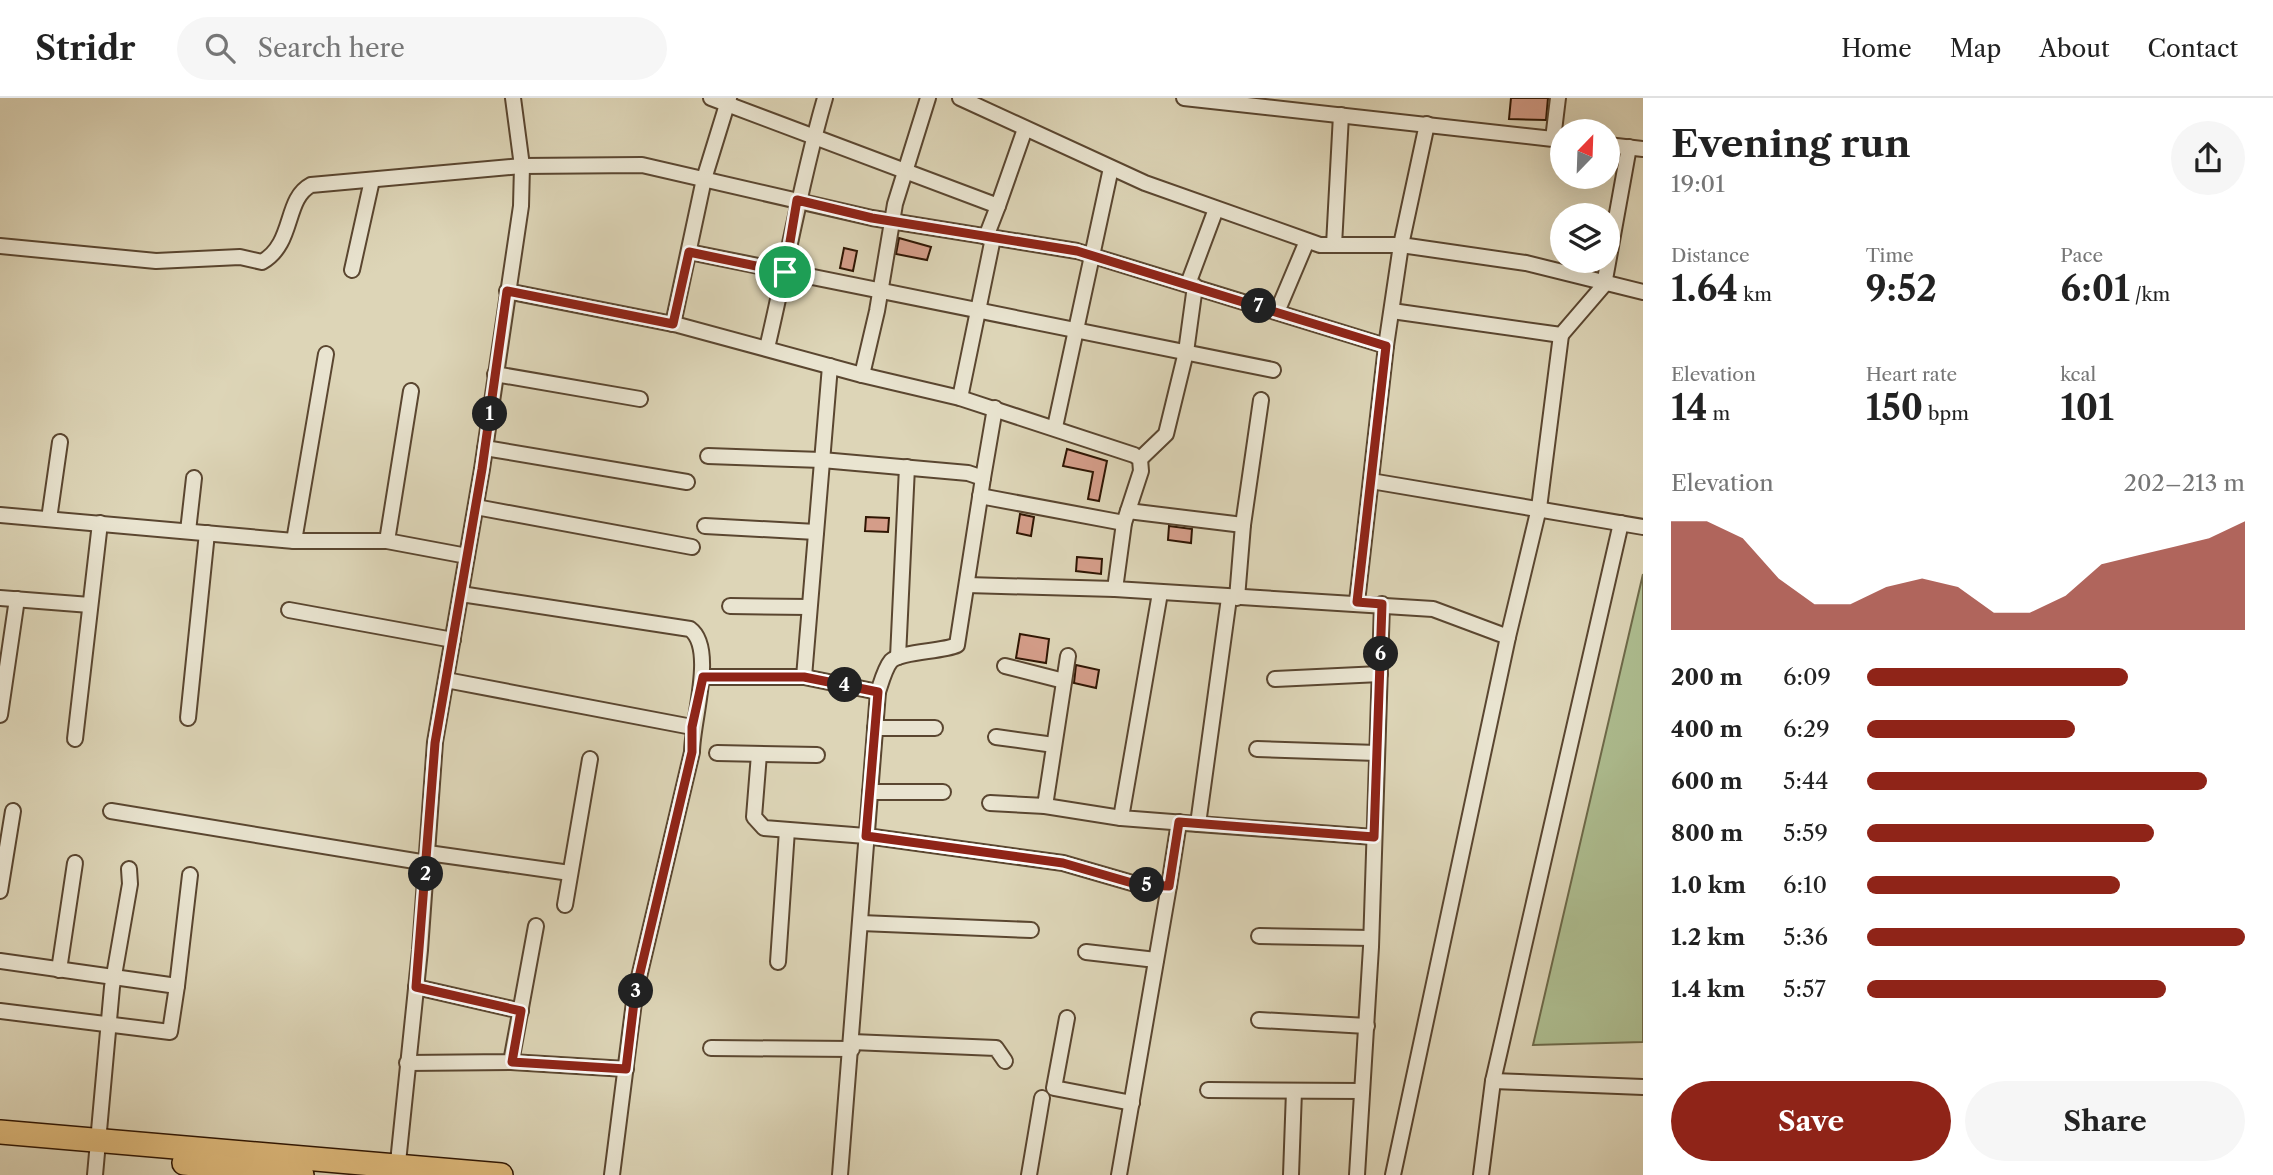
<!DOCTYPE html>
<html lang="en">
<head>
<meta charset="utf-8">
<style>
	body { margin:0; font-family:"Libre Caslon Text",serif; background:#f6f6f6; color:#222; height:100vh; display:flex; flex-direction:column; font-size:26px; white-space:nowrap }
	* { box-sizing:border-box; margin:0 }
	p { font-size:23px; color:#767676 }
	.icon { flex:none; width:38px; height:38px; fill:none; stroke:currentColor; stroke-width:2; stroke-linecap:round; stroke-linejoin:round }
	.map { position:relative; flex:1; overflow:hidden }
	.side { display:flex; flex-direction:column; background:#fff; width:630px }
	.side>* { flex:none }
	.needle { width:46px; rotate:23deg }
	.controls { position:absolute; left:1550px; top:21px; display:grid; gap:14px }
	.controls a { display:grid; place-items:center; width:70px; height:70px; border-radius:50%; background:#fff; box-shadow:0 7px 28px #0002; font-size:35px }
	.pin { position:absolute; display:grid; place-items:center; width:60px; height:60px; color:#fff; margin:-30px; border:4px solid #fff; border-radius:50%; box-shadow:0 2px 7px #0007 }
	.km { position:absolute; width:35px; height:35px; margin:-18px; border-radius:50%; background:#222; color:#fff; font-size:19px; line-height:35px; text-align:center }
	.round { display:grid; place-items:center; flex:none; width:74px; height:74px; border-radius:37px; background:#f6f6f6 }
	.overview { display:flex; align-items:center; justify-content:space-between; height:119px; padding:0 28px }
	h1 { font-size:38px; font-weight:700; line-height:52px }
	.metrics { display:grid; grid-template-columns:repeat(3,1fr); gap:10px; height:119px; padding:7px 28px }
	.metrics div { display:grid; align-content:center }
	.metrics b { font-size:35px; font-weight:700 }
	.metrics small { font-size:19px; font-weight:400 }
	.metrics p { font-size:19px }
	.chart { height:196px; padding:14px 28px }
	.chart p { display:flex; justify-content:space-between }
	.chart svg { width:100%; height:126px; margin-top:7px; fill:#8f2418; opacity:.7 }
	.action { display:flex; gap:14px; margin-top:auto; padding:14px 28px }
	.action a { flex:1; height:80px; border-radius:42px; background:#8f2418; color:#fff; font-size:28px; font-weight:700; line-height:80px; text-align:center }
	.action a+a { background:#f6f6f6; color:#222 }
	ul { padding:0 28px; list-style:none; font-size:23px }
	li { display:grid; grid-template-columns:112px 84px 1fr; align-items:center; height:52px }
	li i { height:18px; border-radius:9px; background:#8f2418 }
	header { display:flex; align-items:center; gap:42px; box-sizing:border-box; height:98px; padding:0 35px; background:#fff; border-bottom:2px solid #e0e0e0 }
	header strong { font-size:33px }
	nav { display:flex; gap:38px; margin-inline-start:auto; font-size:24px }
	.search { width:490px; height:63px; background:#f6f6f6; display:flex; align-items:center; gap:18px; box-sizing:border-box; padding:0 24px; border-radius:38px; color:#767676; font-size:26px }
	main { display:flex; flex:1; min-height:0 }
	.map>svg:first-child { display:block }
	.green { fill:#aebe91; stroke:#6e6a4a; stroke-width:2 }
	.building { fill:#d49d89; stroke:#2f1603; stroke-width:2 }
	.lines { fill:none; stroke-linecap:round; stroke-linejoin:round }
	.minor-casing { stroke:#5a4630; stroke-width:18 }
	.trunk-casing { stroke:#2f1603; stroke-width:26 }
	.minor { stroke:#e9e4d0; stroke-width:14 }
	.trunk { stroke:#deba7c; stroke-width:23 }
	.route-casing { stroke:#fff; stroke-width:14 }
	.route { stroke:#8f2418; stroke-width:9 }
</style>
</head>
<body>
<header>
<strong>Stridr</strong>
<div class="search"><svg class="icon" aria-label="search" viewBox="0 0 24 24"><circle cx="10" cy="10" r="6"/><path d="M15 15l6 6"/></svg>Search here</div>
<nav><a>Home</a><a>Map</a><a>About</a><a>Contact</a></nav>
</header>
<main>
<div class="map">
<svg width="1643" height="1077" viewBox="0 0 1643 1077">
	<rect width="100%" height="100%" fill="#ddd5b7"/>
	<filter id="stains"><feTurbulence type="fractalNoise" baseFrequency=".00286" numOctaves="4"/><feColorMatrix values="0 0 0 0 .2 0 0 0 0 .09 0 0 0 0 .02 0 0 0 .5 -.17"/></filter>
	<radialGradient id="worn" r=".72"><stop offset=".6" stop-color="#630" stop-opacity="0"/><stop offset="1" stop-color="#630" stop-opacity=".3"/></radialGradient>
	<polygon class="green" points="1643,476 1643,944 1533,947"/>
	<g class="building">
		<polygon points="1511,0 1548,0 1546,22 1509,21"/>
		<polygon points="899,140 931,149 927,162 896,156"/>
		<polygon points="844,150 857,153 853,173 840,170"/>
		<polygon points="1067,351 1107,363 1099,403 1088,401 1093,374 1063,368"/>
		<polygon points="1020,416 1034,419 1031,438 1017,435"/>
		<polygon points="866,419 889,420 888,434 865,433"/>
		<polygon points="1169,428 1192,431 1191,445 1168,442"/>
		<polygon points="1077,459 1102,461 1101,476 1076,473"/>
		<polygon points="1020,536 1049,541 1046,565 1016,560"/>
		<polygon points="1076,567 1099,572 1096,590 1074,585"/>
	</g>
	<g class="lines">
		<g class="minor-casing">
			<g id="minor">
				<polyline points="711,0 998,108 1025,31"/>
				<polyline points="960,0 1145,85 1320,147 1401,147 1386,248 1357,504"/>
				<polyline points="1184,0 1553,41 1558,0"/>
				<polyline points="1427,26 1401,147 1526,165 1643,194"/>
				<polyline points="1608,47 1643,51"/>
				<polyline points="986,139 998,108"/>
				<polyline points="1334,147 1341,17"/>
				<path d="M0,148L156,163L240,159L262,164C295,145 284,101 311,87L522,68L642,67L872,120L1077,153L1386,248"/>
				<polyline points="689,154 1273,272"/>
				<polyline points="352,172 372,82"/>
				<polyline points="1188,186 1216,111"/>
				<polyline points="507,193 678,227 862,277 960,300 1134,357 1140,361 1141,373 1124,425 1115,491 1433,511 1508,539 1393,1077"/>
				<polyline points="1392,213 1561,237 1604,187 1629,49"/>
				<polyline points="1277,214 1307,143"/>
				<polyline points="673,226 704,81 729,0"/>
				<path d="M767,250C787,166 801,82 825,0"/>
				<polyline points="326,256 294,443 387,443"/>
				<polyline points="495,276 640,301"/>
				<polyline points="862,277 877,213 895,106 928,0"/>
				<polyline points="411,293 387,443 467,458"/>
				<polyline points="960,300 993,140"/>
				<polyline points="1055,329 1111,70"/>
				<polyline points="485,350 687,384"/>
				<polyline points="708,358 822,362 968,375 983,380 995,310"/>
				<polyline points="1140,361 1166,336 1186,254 1195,188"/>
				<polyline points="1371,383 1643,429"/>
				<polyline points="980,398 1124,425"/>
				<polyline points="476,409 692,449"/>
				<polyline points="1128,413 1243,427"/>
				<polyline points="0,417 294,443"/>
				<polyline points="49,421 60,344"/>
				<polyline points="705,428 816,434"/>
				<polyline points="188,433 194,380"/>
				<polyline points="967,487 1115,491"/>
				<polyline points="1160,495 1121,720 1198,726"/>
				<path d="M461,496L690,531C716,550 692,623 692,654L635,896L612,1077"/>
				<polyline points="0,500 90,507"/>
				<polyline points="1229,500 1198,726 1374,739"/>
				<polyline points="1237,500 1243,427 1261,302"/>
				<polyline points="730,508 809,509"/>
				<polyline points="289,512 453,542"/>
				<polyline points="1508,539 1539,410 1561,237"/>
				<polyline points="898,559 907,369"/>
				<polyline points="1005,568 1064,583"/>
				<polyline points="703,579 804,579 830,268"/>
				<path d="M804,579L878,594C881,585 885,570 891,563C901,553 942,554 957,547L983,380"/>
				<polyline points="1275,581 1380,576"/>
				<polyline points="446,582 692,629"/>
				<polyline points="0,617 17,501"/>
				<polyline points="188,620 207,435"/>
				<polyline points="875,630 935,630"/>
				<polyline points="996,639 1054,647"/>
				<polyline points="75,641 100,425"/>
				<polyline points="1257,651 1377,655"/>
				<polyline points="717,655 817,657"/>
				<polyline points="759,656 754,719 764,730 866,738 1063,765 1139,787 1169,788 1119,1077"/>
				<polyline points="870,694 943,694"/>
				<polyline points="990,705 1045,708 1068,558"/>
				<polyline points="1045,708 1121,720"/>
				<polyline points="111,713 427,765"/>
				<polyline points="428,755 570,775"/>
				<polyline points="1169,788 1179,724"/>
				<polyline points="0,793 13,713"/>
				<polyline points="565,807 590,661"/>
				<polyline points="861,825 1031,832"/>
				<polyline points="1259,838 1371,840"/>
				<polyline points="1086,854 1156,862"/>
				<polyline points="0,863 177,888 190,777"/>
				<polyline points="778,864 787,732"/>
				<polyline points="59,872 75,765"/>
				<polyline points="416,889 521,913"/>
				<polyline points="0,913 170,934 177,888"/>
				<polyline points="1067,920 1054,990 1132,1005"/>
				<polyline points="1259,922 1367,928"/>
				<polyline points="852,944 996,950 1005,963"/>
				<polyline points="711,950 852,951"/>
				<polyline points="511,964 626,971"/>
				<polyline points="407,965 511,964 536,828"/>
				<polyline points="1493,983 1643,989"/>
				<polyline points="1208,992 1362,993"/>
				<polyline points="397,1074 420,852 435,644 482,371 521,108 522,68 513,0"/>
				<polyline points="95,1077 112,889 130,786 129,771"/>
				<polyline points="840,1077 878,594"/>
				<polyline points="1029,1077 1042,1000"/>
				<polyline points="1291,1077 1294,993"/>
				<polyline points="1357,1077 1371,849 1382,506"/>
				<polyline points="1481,1077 1493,983 1621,425"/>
			</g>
		</g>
		<g class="trunk-casing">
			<g id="trunk">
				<polyline points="0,1034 501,1077"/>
				<polyline points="184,1065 302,1077"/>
			</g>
		</g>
		<use href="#minor" class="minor"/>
		<use href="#trunk" class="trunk"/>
	</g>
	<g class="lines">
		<g class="route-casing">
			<polygon id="route" points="797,102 872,120 1077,153 1386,248 1357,504 1382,506 1374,739 1179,724 1169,788 1139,787 1063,765 866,738 878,594 804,579 703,579 692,629 692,654 635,896 626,971 512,964 521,913 416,889 435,645 482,371 507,193 673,226 689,154 785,174"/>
		</g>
		<use href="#route" class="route"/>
	</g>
	<rect width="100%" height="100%" filter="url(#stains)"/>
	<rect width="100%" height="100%" fill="url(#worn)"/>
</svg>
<div class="controls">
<a><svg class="needle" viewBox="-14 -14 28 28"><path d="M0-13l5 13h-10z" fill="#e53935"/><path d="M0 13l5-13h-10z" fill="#767676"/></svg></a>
<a><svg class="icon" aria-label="layers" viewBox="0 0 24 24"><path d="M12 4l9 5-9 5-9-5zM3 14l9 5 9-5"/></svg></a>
</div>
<div class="pin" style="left:785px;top:174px;background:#1e9e55"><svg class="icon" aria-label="arrive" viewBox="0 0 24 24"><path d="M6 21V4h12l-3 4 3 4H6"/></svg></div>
<b class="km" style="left:490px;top:316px">1</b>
<b class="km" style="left:426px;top:776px">2</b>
<b class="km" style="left:636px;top:893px">3</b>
<b class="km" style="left:845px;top:587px">4</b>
<b class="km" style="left:1147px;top:787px">5</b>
<b class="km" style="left:1381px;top:556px">6</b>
<b class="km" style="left:1259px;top:208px">7</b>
</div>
<section class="side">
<div class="overview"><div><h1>Evening run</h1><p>19:01</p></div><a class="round"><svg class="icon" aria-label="share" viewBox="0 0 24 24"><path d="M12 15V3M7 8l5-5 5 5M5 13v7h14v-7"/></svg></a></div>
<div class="metrics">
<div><p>Distance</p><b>1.64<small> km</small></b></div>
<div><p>Time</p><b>9:52</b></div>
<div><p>Pace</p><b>6:01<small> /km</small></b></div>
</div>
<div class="metrics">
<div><p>Elevation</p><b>14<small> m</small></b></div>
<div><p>Heart rate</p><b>150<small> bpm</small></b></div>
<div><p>kcal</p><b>101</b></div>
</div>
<div class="chart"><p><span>Elevation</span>202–213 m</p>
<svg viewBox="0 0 160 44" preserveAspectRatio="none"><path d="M0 44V6L10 6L20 12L30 26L40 35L50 35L60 29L70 26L80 29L90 38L100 38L110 32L120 21L130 18L140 15L150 12L160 6V44z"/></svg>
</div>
<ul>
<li><b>200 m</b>6:09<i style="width:69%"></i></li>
<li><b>400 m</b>6:29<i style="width:55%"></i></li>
<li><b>600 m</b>5:44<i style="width:90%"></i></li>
<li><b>800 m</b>5:59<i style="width:76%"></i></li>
<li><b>1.0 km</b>6:10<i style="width:67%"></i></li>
<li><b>1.2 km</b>5:36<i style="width:100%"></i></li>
<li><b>1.4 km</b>5:57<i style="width:79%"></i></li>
</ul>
<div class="action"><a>Save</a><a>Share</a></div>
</section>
</main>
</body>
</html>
